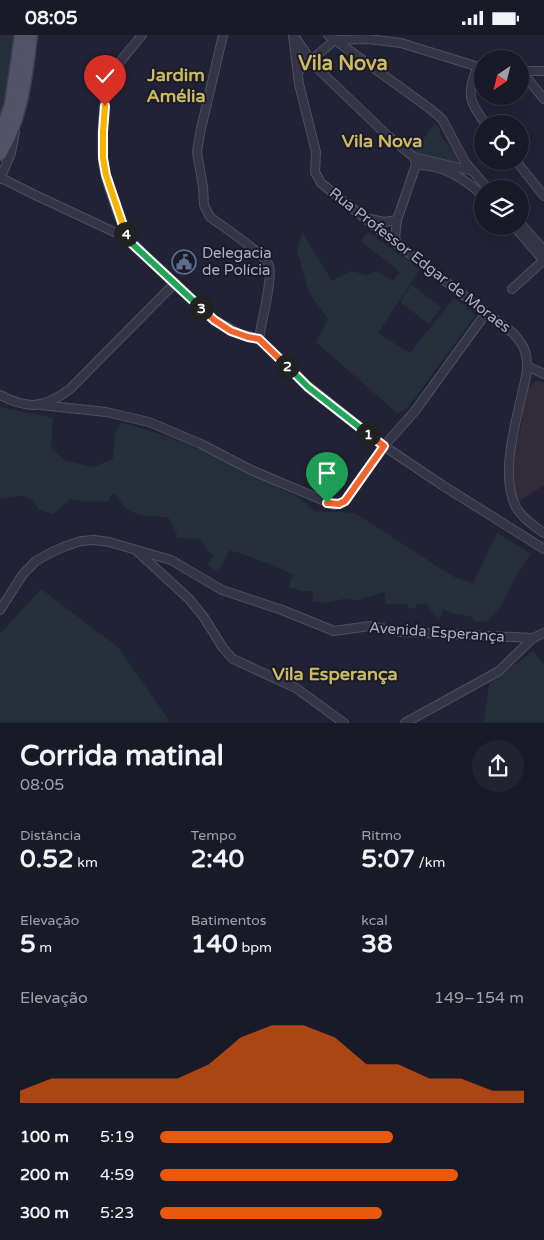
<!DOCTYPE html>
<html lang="pt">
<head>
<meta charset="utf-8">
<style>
	body { margin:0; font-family:"Varela Round",sans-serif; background:#222330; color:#f1f3f6; height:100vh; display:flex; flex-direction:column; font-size:19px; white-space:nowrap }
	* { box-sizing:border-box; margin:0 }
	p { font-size:16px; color:#9fa1a8 }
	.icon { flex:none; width:28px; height:28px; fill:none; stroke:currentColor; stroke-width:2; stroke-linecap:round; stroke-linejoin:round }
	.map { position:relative; height:688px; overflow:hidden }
	.panel { display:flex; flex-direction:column; background:#191a28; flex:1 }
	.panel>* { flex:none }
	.needle { width:32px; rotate:215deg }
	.tools { position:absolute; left:474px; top:15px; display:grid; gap:10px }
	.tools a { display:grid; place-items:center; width:55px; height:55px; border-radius:50%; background:#191a28; box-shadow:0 5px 20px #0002,0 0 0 1px #373845; font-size:25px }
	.pin { position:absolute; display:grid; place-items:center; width:42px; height:42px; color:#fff; margin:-51px -21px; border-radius:50% 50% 50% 0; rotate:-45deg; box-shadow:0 0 5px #0007 }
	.pin .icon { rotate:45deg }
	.km { position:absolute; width:25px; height:25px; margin:-12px; border-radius:50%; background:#222; color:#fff; font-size:14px; line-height:25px; text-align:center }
	.round { display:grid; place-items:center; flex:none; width:52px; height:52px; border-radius:26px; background:#222330 }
	.overview { display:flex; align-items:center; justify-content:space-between; height:85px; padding:0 20px }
	h1 { font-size:28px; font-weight:700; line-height:38px }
	.stats { display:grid; grid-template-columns:repeat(3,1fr); gap:8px; height:85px; padding:5px 20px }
	.stats div { display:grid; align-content:center }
	.stats b { font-size:25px; font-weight:700 }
	.stats small { font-size:14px; font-weight:400 }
	.stats p { font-size:14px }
	.chart { height:140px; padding:10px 20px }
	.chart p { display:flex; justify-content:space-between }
	.chart svg { width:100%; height:90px; margin-top:5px; fill:#ea580c; opacity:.7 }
	ul { padding:0 20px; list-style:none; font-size:16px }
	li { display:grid; grid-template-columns:80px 60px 1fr; align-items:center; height:38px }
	li i { height:12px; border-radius:6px; background:#ea580c }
	.status { display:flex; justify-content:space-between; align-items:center; height:35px; padding:0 25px; background:#191a28; direction:ltr }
	.status svg { height:14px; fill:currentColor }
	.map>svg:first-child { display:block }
	.medical { fill:#322c38 }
	.green { fill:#242f39 }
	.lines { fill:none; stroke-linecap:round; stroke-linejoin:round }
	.street-casing { stroke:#4f4f61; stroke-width:10 }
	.primary-casing { stroke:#3e3e50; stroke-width:15 }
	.street { stroke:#343547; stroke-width:8 }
	.primary { stroke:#525367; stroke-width:12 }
	.split-1-casing { stroke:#fff; stroke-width:10 }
	.split-2-casing { stroke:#fff; stroke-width:10 }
	.split-3-casing { stroke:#fff; stroke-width:10 }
	.split-4-casing { stroke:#fff; stroke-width:10 }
	.split-5-casing { stroke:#fff; stroke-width:10 }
	.split-6-casing { stroke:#fff; stroke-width:10 }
	.split-1 { stroke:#f0652b; stroke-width:6 }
	.split-2 { stroke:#22a559; stroke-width:6 }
	.split-3 { stroke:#f0652b; stroke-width:6 }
	.split-4 { stroke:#22a559; stroke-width:6 }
	.split-5 { stroke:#f5b400; stroke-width:6 }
	.split-6 { stroke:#f5b400; stroke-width:6 }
	.labels { text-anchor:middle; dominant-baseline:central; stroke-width:4; stroke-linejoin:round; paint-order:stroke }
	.poi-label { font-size:15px; fill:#afafc3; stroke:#1a1a2b; text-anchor:start }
	.street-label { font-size:15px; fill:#afafc3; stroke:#1a1a2b }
	.quarter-label { font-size:18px; font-weight:bold; fill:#cdbb60; stroke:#1a1a2b }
	.district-label { font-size:20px; font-weight:bold; fill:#cdbb60; stroke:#1a1a2b }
</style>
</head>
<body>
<div class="status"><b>08:05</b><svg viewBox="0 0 49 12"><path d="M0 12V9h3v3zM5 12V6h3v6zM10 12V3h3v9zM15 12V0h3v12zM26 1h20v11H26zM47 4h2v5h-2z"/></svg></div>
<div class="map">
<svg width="544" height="688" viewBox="0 0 544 688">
	<rect width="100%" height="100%" fill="#212236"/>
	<polygon class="medical" points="536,346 544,347 544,450 515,469 512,425 521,392 524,364 529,352"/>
	<g class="green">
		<polygon points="0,0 16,0 9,53 0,83"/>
		<polygon points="435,88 439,93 442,103 449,110 460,128 457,132 414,118"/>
		<polygon points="302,197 332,246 351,236 367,240 377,236 393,246 400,237 361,206 368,197 420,234 378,298 410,318 454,263 476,280 407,374 397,378 316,307 328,284 309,258 297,216"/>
		<polygon points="412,250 441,272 429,289 400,267"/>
		<path d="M0,372L53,383L51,413L66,426L93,432L113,424L115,398L121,387L169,402L218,422L298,462L315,476L355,478L454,542L473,548L497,498L531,519L515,543L500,573L486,587L474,586L472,582L451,578L443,574L440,583L434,580L426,568L417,569L415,574L408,573V569H386L384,557L357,565L343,564L325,568L312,566L313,556H302L289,552L293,540L270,529L230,515L218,537L208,530L213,521L199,504L176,503L177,499L168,482C156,482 134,481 126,473C120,468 119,462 112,458L108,467C96,466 82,468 70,464L53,479L39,475C29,457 18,460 0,464Z"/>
		<polygon points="41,554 118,612 170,687 0,687 0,599"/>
		<polygon points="533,616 544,630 544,687 484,687 489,649"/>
	</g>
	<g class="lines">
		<g class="street-casing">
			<g id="street">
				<path d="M223,0L200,98L197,117L203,152L204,170L210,182C221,190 267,221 269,231C273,245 261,287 259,304L309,352L384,411L415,376L486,278"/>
				<path d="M293,0L299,49L316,117L315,137L321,148L398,210L513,298C519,305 525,312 526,321C529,333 525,346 522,359C515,390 500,442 516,472C522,483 534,491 544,498"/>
				<polyline points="328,0 429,73 442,84 465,127 488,154"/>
				<polyline points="295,2 314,30 389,102 414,122 416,130 397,185 395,203 398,210"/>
				<path d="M477,33C466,59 469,67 486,89"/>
				<polyline points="298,36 335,5 368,4 401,8 482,33"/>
				<polyline points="520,36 544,36"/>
				<polyline points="522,37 544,64"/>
				<polyline points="414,122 472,136"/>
				<polyline points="516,126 544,161"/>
				<path d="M416,130C441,129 464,143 482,160"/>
				<polyline points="1,143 33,159 127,203 214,285 240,299 259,304"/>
				<polyline points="0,144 11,118 15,97"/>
				<polyline points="370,184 384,187 397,185"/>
				<polyline points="520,188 544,215"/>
				<polyline points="514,191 544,226"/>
				<path d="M127,203C120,182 110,160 105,138C100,114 102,62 112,40C119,25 132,13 142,0"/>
				<polyline points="512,254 544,225"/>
				<polyline points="527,331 544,339"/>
				<path d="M0,360C29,375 44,373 70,354L175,248"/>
				<polyline points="41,370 106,377 149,387 201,409 251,435 334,470 345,466 384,411 442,450 544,514"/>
				<polyline points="138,517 189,564 203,581 223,613 233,624 296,653 344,688"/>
				<polyline points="0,575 23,539 36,526 52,517 66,511 81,506 94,505 109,507 171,525 222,555 282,575 334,596 370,591 402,597 533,603"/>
				<polyline points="405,688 499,636 533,603 544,598"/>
			</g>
		</g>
		<g class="primary-casing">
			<g id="primary">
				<polyline points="0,101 11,69 21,0"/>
				<path d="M0,119C22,83 26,41 31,0"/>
			</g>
		</g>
		<use href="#street" class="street"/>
		<use href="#primary" class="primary"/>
	</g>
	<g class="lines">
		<g class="split-1-casing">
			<polyline id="split-1" points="327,468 339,469 345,466 384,411 368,399"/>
		</g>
		<g class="split-2-casing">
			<polyline id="split-2" points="287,331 308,352 368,399"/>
		</g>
		<g class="split-3-casing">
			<polyline id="split-3" points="201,273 214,285 231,296 248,302 259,304 287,331"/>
		</g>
		<g class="split-4-casing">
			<polyline id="split-4" points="126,199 127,204 201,273"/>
		</g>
		<g class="split-5-casing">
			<polyline id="split-5" points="103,97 103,123 106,140 126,199"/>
		</g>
		<g class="split-6-casing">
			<polyline id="split-6" points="103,97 105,71"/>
		</g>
		<use href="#split-1" class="split-1"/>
		<use href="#split-2" class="split-2"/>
		<use href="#split-3" class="split-3"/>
		<use href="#split-4" class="split-4"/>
		<use href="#split-5" class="split-5"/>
		<use href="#split-6" class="split-6"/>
	</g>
	<defs>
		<g id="civic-ring" transform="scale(1.25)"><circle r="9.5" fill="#1a1a2b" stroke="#5c6f8a" stroke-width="1.5"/><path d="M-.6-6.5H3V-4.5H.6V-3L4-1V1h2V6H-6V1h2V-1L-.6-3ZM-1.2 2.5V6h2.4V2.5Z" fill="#5c6f8a"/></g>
	</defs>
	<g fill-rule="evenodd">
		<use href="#civic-ring" x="184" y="227"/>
	</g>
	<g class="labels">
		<g class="poi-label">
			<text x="202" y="218">Delegacia<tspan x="202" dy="17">de Polícia</tspan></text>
		</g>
		<g class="street-label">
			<text transform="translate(420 225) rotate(38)">Rua Professor Edgar de Moraes</text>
			<text transform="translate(437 597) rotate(4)">Avenida Esperança</text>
		</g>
		<g class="quarter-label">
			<text x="176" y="40">Jardim<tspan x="176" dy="21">Amélia</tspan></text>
			<text x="382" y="106">Vila Nova</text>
			<text x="335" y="639">Vila Esperança</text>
		</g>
		<g class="district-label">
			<text x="343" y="29">Vila Nova</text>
		</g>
	</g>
</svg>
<div class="tools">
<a><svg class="needle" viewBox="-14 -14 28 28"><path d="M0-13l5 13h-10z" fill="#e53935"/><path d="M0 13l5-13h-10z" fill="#9fa1a8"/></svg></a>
<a><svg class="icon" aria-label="locate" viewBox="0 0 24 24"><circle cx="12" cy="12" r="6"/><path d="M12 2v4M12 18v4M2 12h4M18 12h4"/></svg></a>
<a><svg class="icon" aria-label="layers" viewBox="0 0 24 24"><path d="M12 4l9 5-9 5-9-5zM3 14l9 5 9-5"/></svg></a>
</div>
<div class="pin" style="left:327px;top:468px;background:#1e9e55"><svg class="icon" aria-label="arrive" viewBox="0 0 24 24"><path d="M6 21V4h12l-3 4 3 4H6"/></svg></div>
<div class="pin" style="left:105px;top:71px;background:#d93025"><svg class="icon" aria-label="check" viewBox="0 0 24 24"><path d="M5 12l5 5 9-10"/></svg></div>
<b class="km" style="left:368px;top:399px">1</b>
<b class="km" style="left:287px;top:331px">2</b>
<b class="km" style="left:201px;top:273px">3</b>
<b class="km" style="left:126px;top:199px">4</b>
</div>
<section class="panel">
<div class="overview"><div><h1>Corrida matinal</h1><p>08:05</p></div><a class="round"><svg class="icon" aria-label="share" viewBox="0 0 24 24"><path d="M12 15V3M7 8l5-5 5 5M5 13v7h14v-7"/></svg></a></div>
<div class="stats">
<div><p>Distância</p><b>0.52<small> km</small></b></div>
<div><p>Tempo</p><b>2:40</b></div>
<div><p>Ritmo</p><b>5:07<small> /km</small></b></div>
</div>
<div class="stats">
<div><p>Elevação</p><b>5<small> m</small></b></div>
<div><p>Batimentos</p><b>140<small> bpm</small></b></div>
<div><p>kcal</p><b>38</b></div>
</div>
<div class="chart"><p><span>Elevação</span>149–154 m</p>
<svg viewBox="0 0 160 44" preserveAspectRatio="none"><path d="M0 44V38L10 32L20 32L30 32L40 32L50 32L60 25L70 12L80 6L90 6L100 12L110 25L120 25L130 32L140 32L150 38L160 38V44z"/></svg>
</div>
<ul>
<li><b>100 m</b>5:19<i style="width:64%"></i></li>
<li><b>200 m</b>4:59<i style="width:82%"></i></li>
<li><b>300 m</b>5:23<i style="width:61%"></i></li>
</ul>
</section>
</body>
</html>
